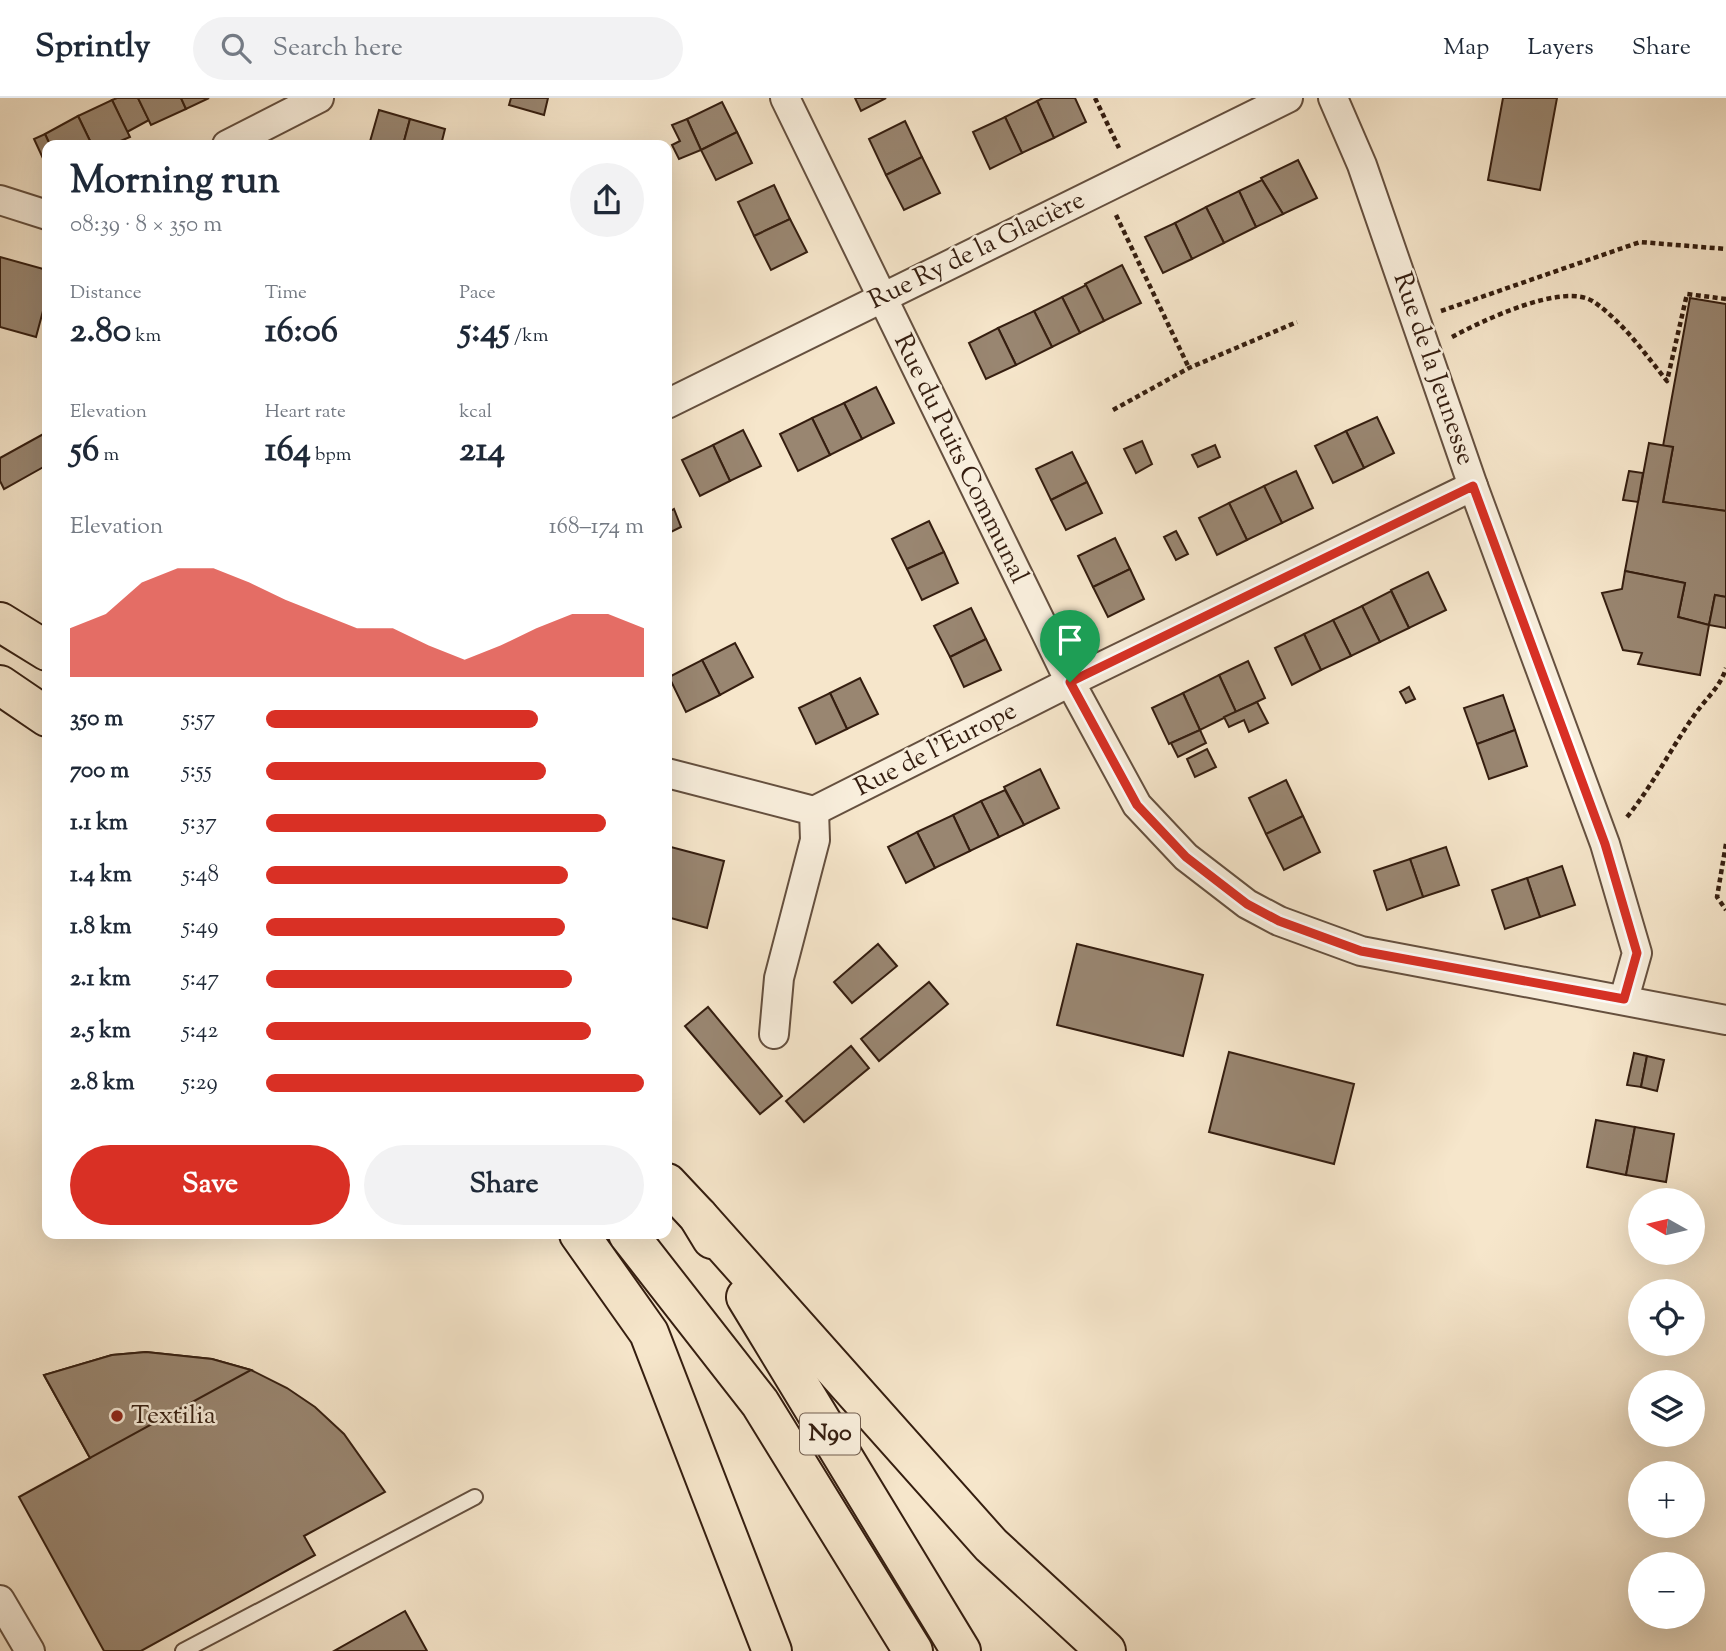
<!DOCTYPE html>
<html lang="en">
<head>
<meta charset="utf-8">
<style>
	body { margin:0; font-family:"Sorts Mill Goudy",serif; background:#f2f2f3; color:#1f2937; height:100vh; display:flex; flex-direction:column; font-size:26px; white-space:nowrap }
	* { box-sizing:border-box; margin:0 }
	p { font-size:23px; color:#747a83 }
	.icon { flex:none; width:38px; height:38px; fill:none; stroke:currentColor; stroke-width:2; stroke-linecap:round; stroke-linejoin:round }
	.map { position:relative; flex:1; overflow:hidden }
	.panel { position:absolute; left:42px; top:42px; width:630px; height:1099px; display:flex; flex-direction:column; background:#fff; border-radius:14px; box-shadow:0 7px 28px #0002 }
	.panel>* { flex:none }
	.needle { width:46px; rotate:278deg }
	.fabs { position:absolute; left:1628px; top:1090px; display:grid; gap:14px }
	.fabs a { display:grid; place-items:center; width:77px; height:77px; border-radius:50%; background:#fff; box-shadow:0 7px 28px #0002; font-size:35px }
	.pin { position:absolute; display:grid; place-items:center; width:60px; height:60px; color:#fff; margin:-72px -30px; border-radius:50% 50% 50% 0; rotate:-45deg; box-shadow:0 0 7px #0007 }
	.pin .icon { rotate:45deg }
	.round { display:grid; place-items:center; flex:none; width:74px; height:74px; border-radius:37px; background:#f2f2f3 }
	.summary { display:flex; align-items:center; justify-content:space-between; height:119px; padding:0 28px }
	h1 { font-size:38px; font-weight:700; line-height:52px }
	.metrics { display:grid; grid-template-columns:repeat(3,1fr); gap:10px; height:119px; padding:7px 28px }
	.metrics div { display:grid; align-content:center }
	.metrics b { font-size:35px; font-weight:700 }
	.metrics small { font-size:19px; font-weight:400 }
	.metrics p { font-size:19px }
	.chart { height:196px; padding:14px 28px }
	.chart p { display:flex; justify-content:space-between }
	.chart svg { width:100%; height:126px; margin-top:7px; fill:#d93025; opacity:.7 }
	.action { display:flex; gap:14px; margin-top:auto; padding:14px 28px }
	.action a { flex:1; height:80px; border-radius:42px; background:#d93025; color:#fff; font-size:28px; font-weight:700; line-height:80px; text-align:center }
	.action a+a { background:#f2f2f3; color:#1f2937 }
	ul { padding:0 28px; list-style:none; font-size:23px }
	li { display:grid; grid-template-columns:112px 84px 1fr; align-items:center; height:52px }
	li i { height:18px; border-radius:9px; background:#d93025 }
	header { display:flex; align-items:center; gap:42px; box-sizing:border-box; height:98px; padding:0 35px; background:#fff; border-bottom:2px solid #e0e1e3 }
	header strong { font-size:33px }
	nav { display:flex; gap:38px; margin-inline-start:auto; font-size:24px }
	.search { width:490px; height:63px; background:#f2f2f3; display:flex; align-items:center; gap:18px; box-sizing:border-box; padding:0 24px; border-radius:38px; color:#747a83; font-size:26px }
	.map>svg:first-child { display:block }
	.building { fill:#998671; stroke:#351e10; stroke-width:2 }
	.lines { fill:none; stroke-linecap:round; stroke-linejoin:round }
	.service-casing { stroke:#65503f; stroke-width:18 }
	.minor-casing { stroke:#65503f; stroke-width:32 }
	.trunk-casing { stroke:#351e10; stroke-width:42 }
	.path { stroke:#351e10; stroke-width:4.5; stroke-dasharray:5 3.5; stroke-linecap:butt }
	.service { stroke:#f9efdd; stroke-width:14 }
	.minor { stroke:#f9efdd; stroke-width:28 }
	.trunk { stroke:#f6e6cb; stroke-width:38 }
	.route-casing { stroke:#fff; stroke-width:14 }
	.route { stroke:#d93025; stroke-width:9 }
	.poi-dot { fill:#8f2418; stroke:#f9efdd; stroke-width:2.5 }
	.labels { text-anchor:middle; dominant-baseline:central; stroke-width:5; stroke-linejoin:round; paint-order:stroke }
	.shield { fill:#f9efdd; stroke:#705d4e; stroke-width:2 }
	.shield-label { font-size:24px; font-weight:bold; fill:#351e10 }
	.street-label { font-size:26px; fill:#351e10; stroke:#f9efdd }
	.poi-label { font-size:26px; fill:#351e10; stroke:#f9efdd; text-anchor:start }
</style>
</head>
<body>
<header>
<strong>Sprintly</strong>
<div class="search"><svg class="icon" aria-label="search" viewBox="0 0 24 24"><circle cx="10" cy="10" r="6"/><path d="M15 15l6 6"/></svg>Search here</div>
<nav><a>Map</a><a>Layers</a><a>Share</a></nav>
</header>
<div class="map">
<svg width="1726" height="1553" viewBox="0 0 1726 1553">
	<rect width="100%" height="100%" fill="#f6e6cb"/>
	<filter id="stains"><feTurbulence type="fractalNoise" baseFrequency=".00286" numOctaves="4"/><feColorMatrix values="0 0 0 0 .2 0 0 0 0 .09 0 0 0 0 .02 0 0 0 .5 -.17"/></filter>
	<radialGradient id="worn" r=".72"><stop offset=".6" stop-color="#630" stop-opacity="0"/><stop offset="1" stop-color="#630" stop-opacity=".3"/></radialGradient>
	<g class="building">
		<polygon points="117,0 138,0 149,22 127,34 112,2"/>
		<polygon points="138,0 181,0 186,11 151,27"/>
		<polygon points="181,0 209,0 186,11"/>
		<polygon points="511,0 548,0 544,17 509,7"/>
		<polygon points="855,0 886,0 861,13"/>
		<polygon points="1043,0 1075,0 1086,24 1054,40 1037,3"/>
		<polygon points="1503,0 1557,0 1540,92 1488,82"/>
		<polygon points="112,2 130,39 111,47 92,47 78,18"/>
		<polygon points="1037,3 1054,40 1022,55 1005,19"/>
		<polygon points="722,4 737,34 701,52 687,21"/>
		<polygon points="379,12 410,21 403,47 369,47"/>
		<polygon points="78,18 92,47 50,47 45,36"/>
		<polygon points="1005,19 1022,55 990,71 973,34"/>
		<polygon points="410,21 445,31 441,47 403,47"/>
		<polygon points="687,21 701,52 679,61 672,47 680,43 672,27"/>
		<polygon points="905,23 922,59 886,77 869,41"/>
		<polygon points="737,34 752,65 716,82 701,52"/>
		<polygon points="45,36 50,47 47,47 47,69 34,41"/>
		<polygon points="922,59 940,95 904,112 886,77"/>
		<polygon points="1298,62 1317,100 1283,116 1261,80"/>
		<polygon points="1262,82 1283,116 1256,129 1239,93"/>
		<polygon points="774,87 790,121 754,138 738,104"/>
		<polygon points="1239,93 1256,129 1224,145 1206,109"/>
		<polygon points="1206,109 1224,145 1192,161 1175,125"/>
		<polygon points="790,121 807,154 771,172 754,138"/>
		<polygon points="1175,125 1192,161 1163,175 1145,139"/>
		<polygon points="0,159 47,172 47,198 36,239 0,229"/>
		<polygon points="1122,167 1141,205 1104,223 1085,186"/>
		<polygon points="1086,187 1104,223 1080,235 1062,199"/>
		<polygon points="1062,199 1080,235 1052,249 1034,213"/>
		<polygon points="1690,200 1726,206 1726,413 1663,404 1673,349 1663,348"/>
		<polygon points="1034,213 1052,249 1016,267 998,230"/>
		<polygon points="998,230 1016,267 986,281 969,245"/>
		<polygon points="876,289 894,325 862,341 844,305"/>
		<polygon points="844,305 862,341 830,357 812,320"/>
		<polygon points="1377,319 1394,355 1364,370 1346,333"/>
		<polygon points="812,320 830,357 798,373 780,336"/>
		<polygon points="743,332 761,368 730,383 713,347"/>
		<polygon points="1346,333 1364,370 1333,385 1315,348"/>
		<polygon points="47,334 47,367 4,391 0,383 0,360"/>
		<polygon points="1142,343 1152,366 1136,375 1124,351"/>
		<polygon points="1649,345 1673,349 1663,404 1726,413 1726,499 1715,497 1709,527 1678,519 1685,485 1625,473"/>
		<polygon points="713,347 730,383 700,398 682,362"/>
		<polygon points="1215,347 1220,359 1198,369 1192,357"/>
		<polygon points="1072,354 1087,384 1051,402 1036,371"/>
		<polygon points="1296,373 1313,410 1282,425 1264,388"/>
		<polygon points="1629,373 1643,375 1638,404 1623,402"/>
		<polygon points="1087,384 1102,415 1066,432 1051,402"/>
		<polygon points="1264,388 1282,425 1247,442 1229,405"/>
		<polygon points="1229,405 1247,442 1217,457 1199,420"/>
		<polygon points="674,411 681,429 667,436 667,415"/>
		<polygon points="929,423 944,454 907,471 892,441"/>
		<polygon points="1176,433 1188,456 1176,462 1164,439"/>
		<polygon points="1115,440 1130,471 1093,489 1078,458"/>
		<polygon points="944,454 958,485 922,502 907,471"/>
		<polygon points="1130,471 1144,501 1108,519 1093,489"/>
		<polygon points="1625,473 1685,485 1678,519 1709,527 1700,577 1638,566 1642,555 1623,552 1602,495 1622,491"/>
		<polygon points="1428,474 1446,512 1409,530 1391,492"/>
		<polygon points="1391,493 1409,530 1380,544 1362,508"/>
		<polygon points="1715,497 1726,499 1726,530 1709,527"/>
		<polygon points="1362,508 1380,544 1351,558 1333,522"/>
		<polygon points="971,510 986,541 950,559 934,528"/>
		<polygon points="1333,522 1351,558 1321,572 1304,536"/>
		<polygon points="1304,536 1321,572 1292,587 1275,550"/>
		<polygon points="986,541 1001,572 964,589 950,559"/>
		<polygon points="735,545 753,579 720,597 702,562"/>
		<polygon points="702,562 720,597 686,614 669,579"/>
		<polygon points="1248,563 1265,600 1236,614 1219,577"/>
		<polygon points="1219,577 1236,614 1200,632 1183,595"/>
		<polygon points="860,580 878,616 847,631 830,595"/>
		<polygon points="1409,589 1415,601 1406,605 1400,594"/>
		<polygon points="830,595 847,631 816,646 799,610"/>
		<polygon points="1183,595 1200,632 1169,646 1152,610"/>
		<polygon points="1503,597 1515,632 1477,646 1464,610"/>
		<polygon points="1257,604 1268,625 1249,634 1244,622 1229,629 1224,619"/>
		<polygon points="1200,632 1206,645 1178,659 1171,645"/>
		<polygon points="1515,632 1527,668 1489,681 1477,646"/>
		<polygon points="1207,651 1216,669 1195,679 1187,661"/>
		<polygon points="1040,671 1059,710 1024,727 1004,689"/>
		<polygon points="1286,682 1303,718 1266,736 1249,700"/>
		<polygon points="1005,692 1024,727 999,739 981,703"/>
		<polygon points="981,703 999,739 970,753 953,717"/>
		<polygon points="953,717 970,753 935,770 917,734"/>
		<polygon points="1303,718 1320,754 1284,772 1266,736"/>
		<polygon points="917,734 935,770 906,785 888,749"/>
		<polygon points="667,748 724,763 707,830 667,819"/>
		<polygon points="1446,749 1459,787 1423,799 1410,761"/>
		<polygon points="1410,761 1423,799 1387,812 1374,773"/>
		<polygon points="1562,768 1575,807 1540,819 1527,780"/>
		<polygon points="1527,780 1540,819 1505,831 1492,792"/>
		<polygon points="878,846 897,868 852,905 834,884"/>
		<polygon points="1077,846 1203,877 1183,958 1057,927"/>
		<polygon points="929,884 948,906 879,963 861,941"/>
		<polygon points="708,909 782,998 760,1016 685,928"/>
		<polygon points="851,948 869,970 804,1024 786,1003"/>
		<polygon points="1229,954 1354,986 1334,1066 1209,1034"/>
		<polygon points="1634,955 1647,958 1641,989 1627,987"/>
		<polygon points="1647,958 1664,962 1657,993 1641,989"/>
		<polygon points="1596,1022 1635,1029 1626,1077 1587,1069"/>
		<polygon points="1635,1029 1674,1036 1666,1084 1626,1077"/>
		<polygon points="146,1254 212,1261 251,1272 287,1290 315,1309 344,1336 385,1394 304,1438 315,1457 141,1553 104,1553 19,1399 90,1360 44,1277 112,1257"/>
		<polygon points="146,1254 212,1261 251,1272 90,1360 44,1277 112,1257"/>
		<polygon points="405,1513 427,1553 334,1553"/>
	</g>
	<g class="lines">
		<g class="service-casing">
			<polyline id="service" points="183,1553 475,1399"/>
		</g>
		<g class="minor-casing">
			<g id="minor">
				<polyline points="785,0 1070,584 1137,707 1186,759 1247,806 1279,823 1361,853 1726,922"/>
				<polyline points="1333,0 1362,67 1473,388 1605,746 1637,855 1624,901"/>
				<polyline points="227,47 319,0"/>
				<polyline points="0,102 47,117"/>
				<polyline points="667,306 1288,0"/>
				<polyline points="667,675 814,713 815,742 779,880 774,936"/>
				<polyline points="814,713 1070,584 1473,388"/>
				<polyline points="0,1502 30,1553"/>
			</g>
		</g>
		<g class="trunk-casing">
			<g id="trunk">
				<polyline points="0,524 47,553"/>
				<polyline points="0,587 47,619"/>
				<polyline points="667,1085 698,1118 712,1141"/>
				<polyline points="698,1118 991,1447 1106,1553"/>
				<polyline points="579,1136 649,1235 772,1553"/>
				<polyline points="628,1136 760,1305 913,1553"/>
				<polyline points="746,1199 961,1553"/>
			</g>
		</g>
		<g class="path">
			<polyline points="1095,0 1119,50"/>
			<polyline points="1116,117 1189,270"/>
			<polyline points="1441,213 1640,144 1726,151"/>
			<path d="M1452,239C1482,223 1564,183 1594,204C1623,224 1645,256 1667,283L1687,196L1726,201"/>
			<polyline points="1113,312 1189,270 1297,224"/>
			<path d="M1627,719C1653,687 1670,652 1693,619C1705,601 1720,590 1726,570"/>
			<polyline points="1726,746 1717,799 1726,812"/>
		</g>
		<use href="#service" class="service"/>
		<use href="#minor" class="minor"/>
		<use href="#trunk" class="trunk"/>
	</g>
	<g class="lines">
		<g class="route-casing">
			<polygon id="route" points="1473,388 1605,746 1637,855 1624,901 1361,853 1279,823 1247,806 1186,759 1137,707 1070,584"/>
		</g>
		<use href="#route" class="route"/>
	</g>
	<circle class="poi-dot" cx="117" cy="1318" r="7"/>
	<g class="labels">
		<rect class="shield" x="800" y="1315.5" width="60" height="41" rx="5"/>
		<g class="shield-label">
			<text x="830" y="1336">N90</text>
		</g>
		<g class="street-label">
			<text transform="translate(977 153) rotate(-26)">Rue Ry de la Glacière</text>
			<text transform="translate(1433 271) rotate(71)">Rue de la Jeunesse</text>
			<text transform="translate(960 361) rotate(64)">Rue du Puits Communal</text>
			<text transform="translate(936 652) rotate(-27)">Rue de l'Europe</text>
		</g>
		<g class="poi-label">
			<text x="131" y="1318">Textilia</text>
		</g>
	</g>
	<rect width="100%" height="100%" filter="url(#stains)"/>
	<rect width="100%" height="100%" fill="url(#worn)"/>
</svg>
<div class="fabs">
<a><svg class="needle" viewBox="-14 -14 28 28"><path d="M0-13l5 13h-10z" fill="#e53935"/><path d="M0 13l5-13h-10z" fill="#747a83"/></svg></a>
<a><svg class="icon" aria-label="locate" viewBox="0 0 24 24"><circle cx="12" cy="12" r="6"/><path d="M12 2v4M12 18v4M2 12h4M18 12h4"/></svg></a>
<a><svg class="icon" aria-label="layers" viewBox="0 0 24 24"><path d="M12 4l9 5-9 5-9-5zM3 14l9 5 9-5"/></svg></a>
<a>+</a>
<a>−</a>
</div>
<div class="pin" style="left:1070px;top:584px;background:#1e9e55"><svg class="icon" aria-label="arrive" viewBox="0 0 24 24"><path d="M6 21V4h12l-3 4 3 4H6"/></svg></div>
<section class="panel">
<div class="summary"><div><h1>Morning run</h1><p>08:39 · 8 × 350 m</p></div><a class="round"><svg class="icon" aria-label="share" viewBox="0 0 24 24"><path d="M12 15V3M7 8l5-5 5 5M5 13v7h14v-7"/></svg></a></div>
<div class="metrics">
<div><p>Distance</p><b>2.80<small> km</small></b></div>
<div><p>Time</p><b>16:06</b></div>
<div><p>Pace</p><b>5:45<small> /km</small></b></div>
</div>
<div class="metrics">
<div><p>Elevation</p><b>56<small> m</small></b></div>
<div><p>Heart rate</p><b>164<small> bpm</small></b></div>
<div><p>kcal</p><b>214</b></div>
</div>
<div class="chart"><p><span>Elevation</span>168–174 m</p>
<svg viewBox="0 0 160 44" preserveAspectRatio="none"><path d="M0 44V27L10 22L20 11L30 6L40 6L50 11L60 17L70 22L80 27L90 27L100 33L110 38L120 33L130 27L140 22L150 22L160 27V44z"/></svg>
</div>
<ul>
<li><b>350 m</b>5:57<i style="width:72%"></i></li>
<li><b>700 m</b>5:55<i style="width:74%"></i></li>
<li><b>1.1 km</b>5:37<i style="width:90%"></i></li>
<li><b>1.4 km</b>5:48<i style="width:80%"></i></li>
<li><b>1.8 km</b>5:49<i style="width:79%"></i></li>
<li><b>2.1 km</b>5:47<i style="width:81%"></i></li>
<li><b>2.5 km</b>5:42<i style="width:86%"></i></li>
<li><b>2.8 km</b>5:29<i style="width:100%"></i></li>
</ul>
<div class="action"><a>Save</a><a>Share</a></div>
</section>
</div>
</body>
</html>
